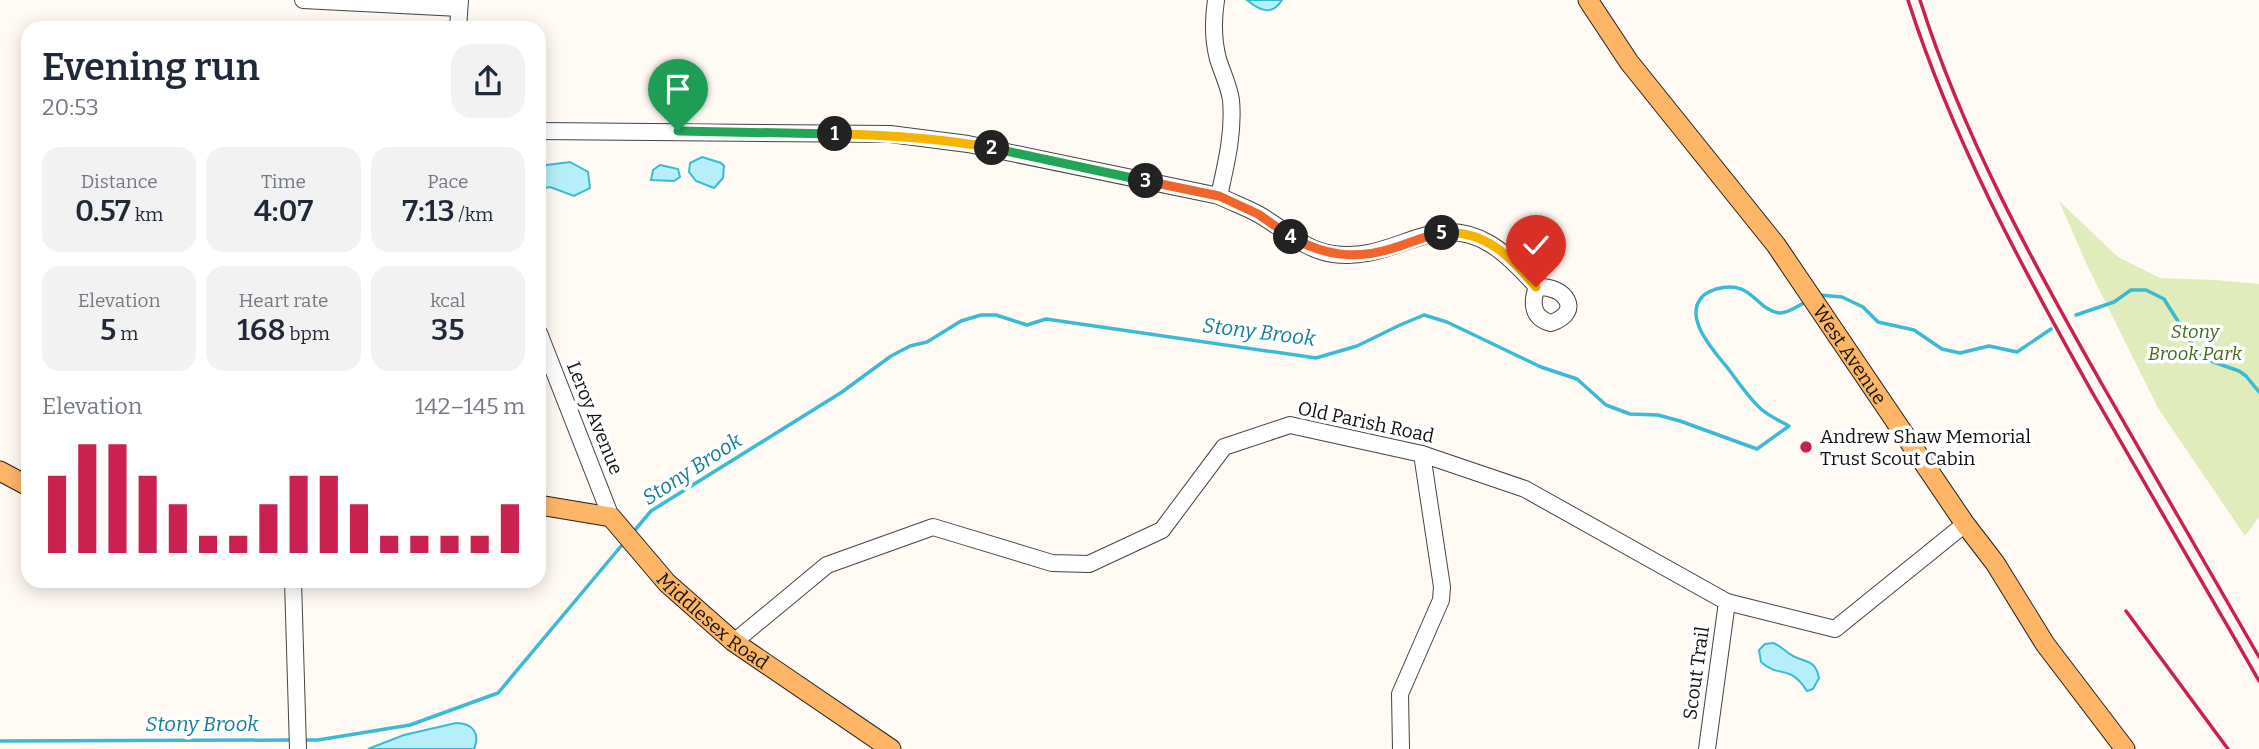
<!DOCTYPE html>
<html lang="en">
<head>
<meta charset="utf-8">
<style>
	body { margin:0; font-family:Bitter,serif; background:#f2f2f3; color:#1f2937; height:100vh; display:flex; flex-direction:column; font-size:26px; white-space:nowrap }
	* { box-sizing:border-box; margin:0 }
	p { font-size:23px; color:#747a83 }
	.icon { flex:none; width:38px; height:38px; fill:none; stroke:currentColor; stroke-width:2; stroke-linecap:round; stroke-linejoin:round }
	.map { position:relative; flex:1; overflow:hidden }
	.sheet { position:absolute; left:21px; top:21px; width:525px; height:567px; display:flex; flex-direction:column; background:#fff; border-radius:21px; box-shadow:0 4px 18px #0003 }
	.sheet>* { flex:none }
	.pin { position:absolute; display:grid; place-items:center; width:60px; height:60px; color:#fff; margin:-72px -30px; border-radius:50% 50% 50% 0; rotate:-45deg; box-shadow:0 0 7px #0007 }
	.pin .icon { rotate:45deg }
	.km { position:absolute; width:35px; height:35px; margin:-18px; border-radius:50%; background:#222; color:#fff; font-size:19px; line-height:35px; text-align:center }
	.round { display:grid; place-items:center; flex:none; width:74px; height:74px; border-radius:21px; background:#f2f2f3 }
	.head { display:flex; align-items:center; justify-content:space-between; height:119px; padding:0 21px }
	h1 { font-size:38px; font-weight:600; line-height:52px }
	.figures { display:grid; grid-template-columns:repeat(3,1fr); gap:10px; height:119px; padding:7px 21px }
	.figures div { display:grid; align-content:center; border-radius:18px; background:#f2f2f3; text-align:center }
	.figures b { font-size:30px; font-weight:600 }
	.figures small { font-size:19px; font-weight:400 }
	.figures p { font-size:19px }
	.chart { height:196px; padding:14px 21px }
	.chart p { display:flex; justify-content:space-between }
	.chart svg { width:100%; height:126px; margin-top:7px; stroke:#c92150; stroke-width:6 }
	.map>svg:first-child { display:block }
	.green { fill:#e0ecbb }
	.water { fill:#b6eff9; stroke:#3abad4; stroke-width:2 }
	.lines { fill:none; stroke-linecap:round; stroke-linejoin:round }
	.stream { stroke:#3abad4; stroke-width:3.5 }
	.minor-casing { stroke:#444; stroke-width:18 }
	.major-casing { stroke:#222; stroke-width:21 }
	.minor { stroke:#fff; stroke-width:16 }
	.major { stroke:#feb666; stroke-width:19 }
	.rail { stroke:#c92150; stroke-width:3.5 }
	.split-1-casing { stroke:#fff; stroke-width:14 }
	.split-2-casing { stroke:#fff; stroke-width:14 }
	.split-3-casing { stroke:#fff; stroke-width:14 }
	.split-4-casing { stroke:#fff; stroke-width:14 }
	.split-5-casing { stroke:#fff; stroke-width:14 }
	.split-6-casing { stroke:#fff; stroke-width:14 }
	.split-1 { stroke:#22a559; stroke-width:9 }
	.split-2 { stroke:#f5b400; stroke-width:9 }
	.split-3 { stroke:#22a559; stroke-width:9 }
	.split-4 { stroke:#f0652b; stroke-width:9 }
	.split-5 { stroke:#f0652b; stroke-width:9 }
	.split-6 { stroke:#f5b400; stroke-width:9 }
	.poi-dot { fill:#c92150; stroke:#fff; stroke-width:2.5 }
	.labels { text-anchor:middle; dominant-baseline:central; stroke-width:7; stroke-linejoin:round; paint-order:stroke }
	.park-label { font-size:19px; font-style:italic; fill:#406d1c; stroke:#fff }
	.street-label { font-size:19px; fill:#111; stroke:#fff }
	.poi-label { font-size:19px; fill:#111; stroke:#fff; text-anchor:start }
	.water-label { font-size:21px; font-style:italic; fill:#127f9b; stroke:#fff }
</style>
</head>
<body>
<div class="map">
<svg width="2259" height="749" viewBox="0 0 2259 749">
	<rect width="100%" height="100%" fill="#fffaf4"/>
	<polygon class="green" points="2059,201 2118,257 2160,278 2214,280 2259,284 2259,517 2245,536 2158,408 2087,265"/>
	<g class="water">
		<path d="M1247,0H1282C1272,16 1260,11 1247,0Z"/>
		<polygon points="702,157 721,163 724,166 723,178 714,188 696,181 689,172 690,163"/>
		<polygon points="570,162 588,172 590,188 574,196 550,187 539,189 539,166"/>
		<polygon points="660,165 678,169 680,177 674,181 651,180 653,170"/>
		<path d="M1773,643C1782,646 1785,652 1793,656C1806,663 1815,659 1819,678L1813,689L1807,691C1789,663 1780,679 1761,662L1759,650L1765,644Z"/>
		<path d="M456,723C472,723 481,733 474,749H368L404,735Z"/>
	</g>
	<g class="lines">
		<g class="stream">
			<polyline points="1820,295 1842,297 1863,307 1878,322 1914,330 1942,349 1960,353 1989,346 2017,352 2051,329"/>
			<polyline points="2076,315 2114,302 2131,290 2146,290 2164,299 2191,342 2205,359 2239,371 2246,376 2259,392"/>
			<path d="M635,530L651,511L842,392L891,356L910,346L927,342L961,321L981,315H996L1027,325L1046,319L1316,358L1357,346L1400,325L1424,315L1447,322L1541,367L1577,379L1606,405L1630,414L1658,415L1680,421L1757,449L1789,426C1780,421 1769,416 1761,409C1749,398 1740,385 1730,371C1717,354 1682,319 1702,297C1706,292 1711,291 1716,289C1753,279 1754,309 1779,313C1787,314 1796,307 1804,303"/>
			<polyline points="303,740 318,740 410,725 498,693 622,545"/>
			<polyline points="0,741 292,740"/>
		</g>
		<g class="minor-casing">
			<g id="minor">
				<polyline points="303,0 459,8"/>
				<path d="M1216,0C1213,20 1213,40 1218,59C1222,72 1229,86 1231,100C1234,133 1226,164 1219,196"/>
				<polyline points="458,28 460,0"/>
				<path d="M539,131L890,134L968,144L1219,196C1231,202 1245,207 1258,214C1283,228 1304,250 1333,254C1370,259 1394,244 1427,235C1476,222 1507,253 1537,287C1565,285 1584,312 1551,323C1532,318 1531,303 1537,287"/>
				<polyline points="539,333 611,517"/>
				<polyline points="293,581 298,749"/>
				<polyline points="734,642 827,565 933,527 1052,563 1089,564 1162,530 1224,447 1290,425 1422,454 1525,489 1727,602 1835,629 1965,524"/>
				<polyline points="1401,749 1400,694 1441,600 1442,587 1422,454"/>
				<polyline points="1707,749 1727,602"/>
			</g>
		</g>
		<g class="major-casing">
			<g id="major">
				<path id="s1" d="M1588,0L1629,62L1776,245L1965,524L1995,563L2045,644L2125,749"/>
				<polyline points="0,471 28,486"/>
				<path id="s2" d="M539,505L611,517L667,583L734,642L891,749"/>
			</g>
		</g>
		<use href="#minor" class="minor"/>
		<use href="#major" class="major"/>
		<g class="rail">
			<path d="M1908,0C1952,138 2021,266 2092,392C2147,488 2204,584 2259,681"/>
			<path d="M1920,0C1963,136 2033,263 2103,386C2155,477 2207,566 2259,657"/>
			<polyline points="2126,611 2228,749"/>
		</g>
	</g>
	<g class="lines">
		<g class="split-1-casing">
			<polyline id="split-1" points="678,131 835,134"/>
		</g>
		<g class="split-2-casing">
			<path id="split-2" d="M835,134C889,135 940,138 992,148"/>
		</g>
		<g class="split-3-casing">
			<polyline id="split-3" points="992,148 1146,181"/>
		</g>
		<g class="split-4-casing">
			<polyline id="split-4" points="1146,181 1219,196 1258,214 1291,237"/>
		</g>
		<g class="split-5-casing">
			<path id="split-5" d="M1291,237C1323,255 1354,260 1390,249C1408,244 1424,236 1442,233"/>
		</g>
		<g class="split-6-casing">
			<path id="split-6" d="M1442,233C1485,229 1511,257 1536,287"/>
		</g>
		<use href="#split-1" class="split-1"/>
		<use href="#split-2" class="split-2"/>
		<use href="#split-3" class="split-3"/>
		<use href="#split-4" class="split-4"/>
		<use href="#split-5" class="split-5"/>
		<use href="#split-6" class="split-6"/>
	</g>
	<circle class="poi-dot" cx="1806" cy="447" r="7"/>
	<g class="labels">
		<g class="park-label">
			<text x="2195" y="331">Stony<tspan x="2195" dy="22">Brook Park</tspan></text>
		</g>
		<g class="street-label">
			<text stroke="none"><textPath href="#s1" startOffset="441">West Avenue</textPath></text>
			<text transform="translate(595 418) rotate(68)">Leroy Avenue</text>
			<text transform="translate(1366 422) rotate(12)">Old Parish Road</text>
			<text stroke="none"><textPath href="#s2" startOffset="219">Middlesex Road</textPath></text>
			<text transform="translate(1696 673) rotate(-82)">Scout Trail</text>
		</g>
		<g class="poi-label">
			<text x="1820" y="436">Andrew Shaw Memorial<tspan x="1820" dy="22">Trust Scout Cabin</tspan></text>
		</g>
		<g class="water-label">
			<text transform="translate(1259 332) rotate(7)">Stony Brook</text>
			<text transform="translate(692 469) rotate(-33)">Stony Brook</text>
			<text x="202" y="724">Stony Brook</text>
		</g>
	</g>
</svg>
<div class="pin" style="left:678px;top:131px;background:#1e9e55"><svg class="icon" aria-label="arrive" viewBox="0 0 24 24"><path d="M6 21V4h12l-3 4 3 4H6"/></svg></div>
<div class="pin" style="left:1536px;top:287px;background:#d93025"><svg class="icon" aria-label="check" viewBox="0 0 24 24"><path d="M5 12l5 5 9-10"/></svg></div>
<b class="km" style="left:835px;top:134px">1</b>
<b class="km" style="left:992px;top:148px">2</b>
<b class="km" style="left:1146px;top:181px">3</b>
<b class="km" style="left:1291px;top:237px">4</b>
<b class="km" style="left:1442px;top:233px">5</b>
<section class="sheet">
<div class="head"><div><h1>Evening run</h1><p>20:53</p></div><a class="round"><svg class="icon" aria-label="share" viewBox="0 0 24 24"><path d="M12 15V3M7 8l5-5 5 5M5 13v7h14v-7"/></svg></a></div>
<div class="figures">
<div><p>Distance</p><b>0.57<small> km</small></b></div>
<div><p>Time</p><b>4:07</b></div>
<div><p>Pace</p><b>7:13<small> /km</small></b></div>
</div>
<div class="figures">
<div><p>Elevation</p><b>5<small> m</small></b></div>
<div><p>Heart rate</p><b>168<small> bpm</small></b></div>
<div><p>kcal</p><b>35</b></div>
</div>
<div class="chart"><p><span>Elevation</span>142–145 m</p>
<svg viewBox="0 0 160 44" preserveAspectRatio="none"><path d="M5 44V17M15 44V6M25 44V6M35 44V17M45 44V27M55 44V38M65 44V38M75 44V27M85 44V17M95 44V17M105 44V27M115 44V38M125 44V38M135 44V38M145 44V38M155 44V27"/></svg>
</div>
</section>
</div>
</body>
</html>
